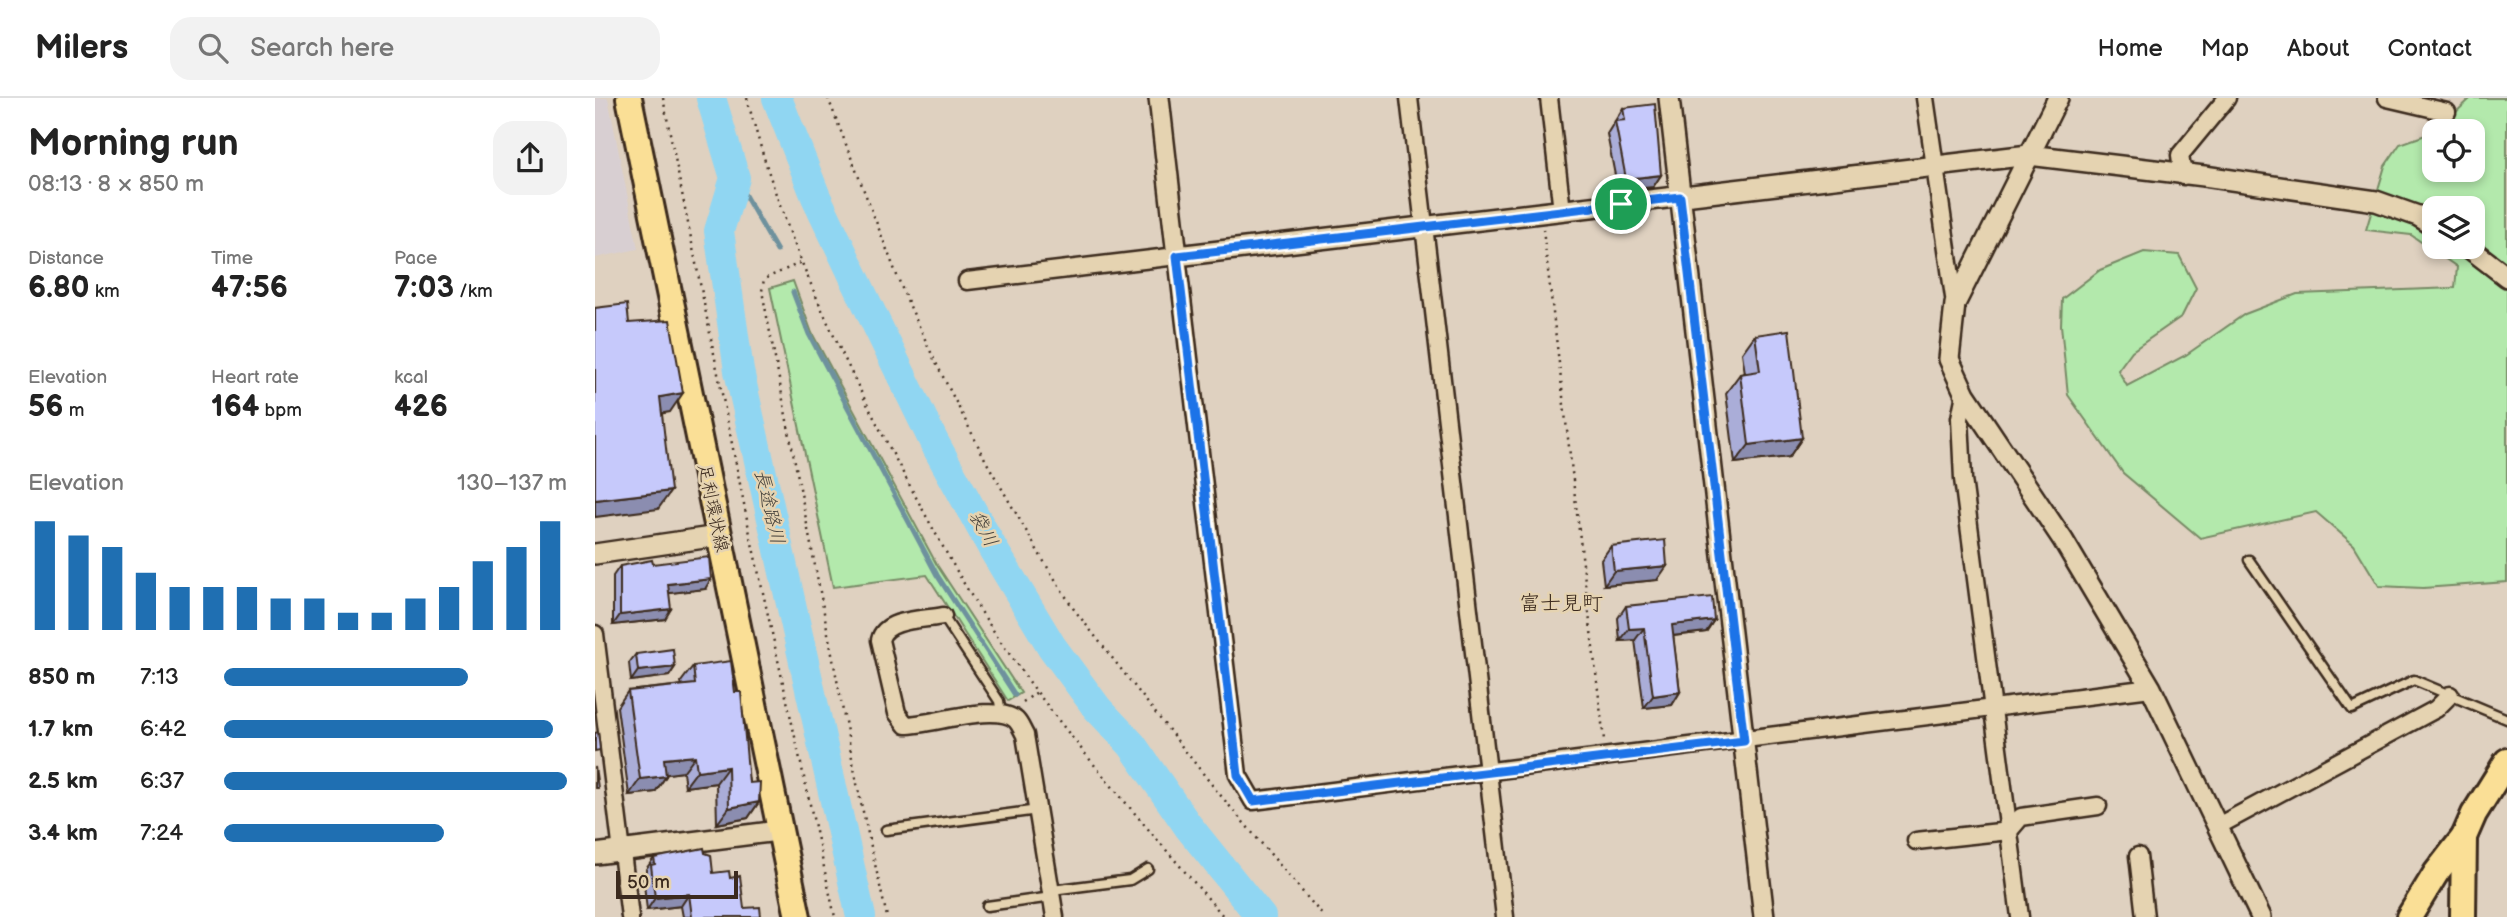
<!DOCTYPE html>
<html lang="en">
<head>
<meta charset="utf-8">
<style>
	body { margin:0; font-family:"Balsamiq Sans","Klee One",sans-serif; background:#f2f2f2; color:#222; height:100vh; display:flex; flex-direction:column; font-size:26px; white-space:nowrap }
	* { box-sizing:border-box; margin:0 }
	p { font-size:23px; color:#767676 }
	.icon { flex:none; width:38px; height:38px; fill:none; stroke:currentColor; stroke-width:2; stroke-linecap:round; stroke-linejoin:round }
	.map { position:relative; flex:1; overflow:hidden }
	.drawer { display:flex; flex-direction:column; background:#fff; width:595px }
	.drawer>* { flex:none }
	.tools { position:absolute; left:1827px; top:21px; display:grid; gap:14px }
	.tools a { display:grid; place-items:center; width:63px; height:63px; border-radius:14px; background:#fff; box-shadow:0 4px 10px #0003; font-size:35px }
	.scale { position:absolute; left:21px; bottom:18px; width:122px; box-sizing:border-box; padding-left:7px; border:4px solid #3b2a1e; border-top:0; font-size:19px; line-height:24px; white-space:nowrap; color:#3b2a1e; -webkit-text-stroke:5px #e5d3b1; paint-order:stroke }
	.pin { position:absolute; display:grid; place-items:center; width:60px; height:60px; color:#fff; margin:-30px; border:4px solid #fff; border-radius:50%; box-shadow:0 2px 7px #0007 }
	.round { display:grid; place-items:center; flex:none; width:74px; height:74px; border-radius:21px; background:#f2f2f2 }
	.summary { display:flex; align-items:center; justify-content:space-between; height:119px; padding:0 28px }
	h1 { font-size:38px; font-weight:600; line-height:52px }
	.stats { display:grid; grid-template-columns:repeat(3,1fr); gap:10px; height:119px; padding:7px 28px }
	.stats div { display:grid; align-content:center }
	.stats b { font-size:30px; font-weight:600 }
	.stats small { font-size:19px; font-weight:400 }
	.stats p { font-size:19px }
	.chart { height:196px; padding:14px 28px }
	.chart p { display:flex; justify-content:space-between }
	.chart svg { width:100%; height:126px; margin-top:7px; stroke:#1f6fb2; stroke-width:6 }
	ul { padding:0 28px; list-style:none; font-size:23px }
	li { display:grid; grid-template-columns:112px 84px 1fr; align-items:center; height:52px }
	li i { height:18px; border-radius:9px; background:#1f6fb2 }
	header { display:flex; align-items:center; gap:42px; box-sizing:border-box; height:98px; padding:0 35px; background:#fff; border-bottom:2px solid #e0e0e0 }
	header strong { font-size:33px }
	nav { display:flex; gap:38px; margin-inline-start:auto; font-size:24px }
	.search { width:490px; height:63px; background:#f2f2f2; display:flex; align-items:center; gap:18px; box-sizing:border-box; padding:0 24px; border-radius:21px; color:#767676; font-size:26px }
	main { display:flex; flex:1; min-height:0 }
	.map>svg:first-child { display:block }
	.built { fill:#d8cfd2 }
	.green { fill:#b3e9ac; stroke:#778a65; stroke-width:2; fill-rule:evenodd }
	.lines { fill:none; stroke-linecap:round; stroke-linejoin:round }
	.stream { stroke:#6e919d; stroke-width:5 }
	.river { stroke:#90d6f2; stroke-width:30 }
	.service-casing { stroke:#3b2a1e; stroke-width:13 }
	.minor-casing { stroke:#3b2a1e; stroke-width:21 }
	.tertiary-casing { stroke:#3b2a1e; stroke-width:24 }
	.primary-casing { stroke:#3b2a1e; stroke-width:30 }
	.trunk-casing { stroke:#3b2a1e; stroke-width:30 }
	.path { stroke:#3b2a1e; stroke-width:2.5; stroke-dasharray:2 5; stroke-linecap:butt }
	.service { stroke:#e5d3b1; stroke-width:8 }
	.minor { stroke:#e5d3b1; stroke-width:16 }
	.tertiary { stroke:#e5d3b1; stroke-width:19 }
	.primary { stroke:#fadf96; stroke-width:24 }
	.trunk { stroke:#fadf96; stroke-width:24 }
	.wall { fill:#aaadd8; stroke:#3b2a1e; stroke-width:2 }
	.shaded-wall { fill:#8b8db0; stroke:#3b2a1e; stroke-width:2 }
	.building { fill:#c6c9fb; stroke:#3b2a1e; stroke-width:2 }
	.route-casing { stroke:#fff; stroke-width:14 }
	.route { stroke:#1a73e8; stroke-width:9 }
	.labels { text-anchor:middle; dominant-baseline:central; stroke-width:5; stroke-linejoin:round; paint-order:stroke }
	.street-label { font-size:18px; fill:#3b2a1e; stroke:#e5d3b1 }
	.water-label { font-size:19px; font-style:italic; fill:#48443e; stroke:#e5d3b1 }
	.quarter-label { font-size:21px; fill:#3b2a1e; stroke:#e5d3b1 }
</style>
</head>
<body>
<header>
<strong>Milers</strong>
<div class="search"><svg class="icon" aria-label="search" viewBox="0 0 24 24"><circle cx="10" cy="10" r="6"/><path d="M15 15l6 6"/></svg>Search here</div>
<nav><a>Home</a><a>Map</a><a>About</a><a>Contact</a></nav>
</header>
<main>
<section class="drawer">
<div class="summary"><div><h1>Morning run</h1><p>08:13 · 8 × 850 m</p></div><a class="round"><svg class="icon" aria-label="share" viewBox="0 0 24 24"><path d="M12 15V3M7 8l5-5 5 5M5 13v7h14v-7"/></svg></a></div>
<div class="stats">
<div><p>Distance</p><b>6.80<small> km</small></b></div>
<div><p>Time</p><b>47:56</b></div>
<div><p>Pace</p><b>7:03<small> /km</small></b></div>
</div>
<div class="stats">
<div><p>Elevation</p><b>56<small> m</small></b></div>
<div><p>Heart rate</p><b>164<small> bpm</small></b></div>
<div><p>kcal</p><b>426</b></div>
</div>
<div class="chart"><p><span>Elevation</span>130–137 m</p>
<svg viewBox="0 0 160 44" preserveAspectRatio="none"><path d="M5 44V6M15 44V11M25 44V15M35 44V24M45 44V29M55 44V29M65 44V29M75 44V33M85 44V33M95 44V38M105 44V38M115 44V33M125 44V29M135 44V20M145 44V15M155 44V6"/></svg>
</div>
<ul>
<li><b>850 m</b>7:13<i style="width:71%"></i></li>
<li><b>1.7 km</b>6:42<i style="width:96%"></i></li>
<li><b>2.5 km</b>6:37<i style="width:100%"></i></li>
<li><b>3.4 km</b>7:24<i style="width:64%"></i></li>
</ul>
</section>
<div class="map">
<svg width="1912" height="819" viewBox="0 0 1912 819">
	<rect width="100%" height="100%" fill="#dfd1c0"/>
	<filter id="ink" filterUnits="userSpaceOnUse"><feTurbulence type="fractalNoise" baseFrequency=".0143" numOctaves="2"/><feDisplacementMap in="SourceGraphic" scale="14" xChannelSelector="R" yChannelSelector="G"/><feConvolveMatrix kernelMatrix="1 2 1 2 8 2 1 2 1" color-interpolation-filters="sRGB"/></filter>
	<g filter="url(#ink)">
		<polygon class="built" points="0,0 13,0 43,151 0,160"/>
		<g class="green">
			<path d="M1876,0H1912V484L1828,490L1784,488L1759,447L1721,414L1605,440L1528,375L1473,297L1466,227L1467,201L1505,172L1549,154L1584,157L1601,190L1587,218L1537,253L1523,272L1532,288L1591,257L1650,216L1702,196L1860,190L1862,169L1816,137L1771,132L1790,68L1805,46L1839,34V72H1878V33H1841ZM1839,110H1878V149H1839Z"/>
			<polygon points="198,183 217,235 342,467 426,595 413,603 332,477 238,489 175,190"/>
		</g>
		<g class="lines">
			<g class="stream">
				<polyline points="140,80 182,153"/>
				<polyline points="198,194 214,236 342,477 420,597"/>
			</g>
			<g class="river">
				<polyline points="116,0 140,80 124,133 144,273 266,819"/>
				<polyline points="182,0 221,99 281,225 339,344 398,451 457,549 502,610 537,647 593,728 666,819"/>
			</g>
			<g class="service-casing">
				<g id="service">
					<polyline points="1654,462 1757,611 1819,582 1912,621"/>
					<polyline points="348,518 404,603 406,615"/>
					<polyline points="291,732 443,712"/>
					<polyline points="457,792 535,782 553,771"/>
					<polyline points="392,808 457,799"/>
				</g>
			</g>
			<g class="minor-casing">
				<g id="minor">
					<polyline points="814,0 910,819"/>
					<polyline points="954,0 967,113"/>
					<polyline points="1330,0 1360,206"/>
					<polyline points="1792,0 1852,14"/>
					<polyline points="1588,78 1585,57 1632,0"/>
					<polyline points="372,183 582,158 643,677 658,703 1556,590"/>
					<polyline points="1370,296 1365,320 1368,381 1425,819"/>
					<path d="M348,518C329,522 290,520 285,542L302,615L311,627C337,627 401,604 421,622C425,626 427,632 430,637L460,819"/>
					<polyline points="0,536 35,819"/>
					<polyline points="1623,728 1841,611 1855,597"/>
					<polyline points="1321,743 1414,733 1426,719 1503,708"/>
					<polyline points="1543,758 1550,819"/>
				</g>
			</g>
			<g class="tertiary-casing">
				<g id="tertiary">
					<polyline points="564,0 582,158 1434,57 1609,78 1781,103 1823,118 1839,128"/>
					<polyline points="1074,0 1169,819"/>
					<polyline points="1463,0 1360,206 1354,261 1370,296 1468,442 1556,590 1666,819"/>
					<polyline points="1873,149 1912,179"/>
					<polyline points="0,456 123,438"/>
					<polyline points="0,756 183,733"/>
				</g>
			</g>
			<g class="primary-casing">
				<polyline id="primary" points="34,0 203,819"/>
			</g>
			<g class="trunk-casing">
				<g id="trunk">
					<polyline points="1814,819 1841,775 1869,739"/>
					<polyline points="1868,819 1869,739 1879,716 1912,663"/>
				</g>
			</g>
			<g class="path">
				<polyline points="68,0 155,436 240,819"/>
				<path d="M152,0C187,136 242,251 308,375C337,429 366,484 400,535C468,636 550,727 629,819"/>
				<polyline points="233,0 308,193 339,261 392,365 448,462 478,510 621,692 729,819"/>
				<polyline points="948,131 1009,642"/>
				<polyline points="205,165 169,181 167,193 264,696 292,819"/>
				<polyline points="428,604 442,594"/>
			</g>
			<use href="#service" class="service"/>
			<use href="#minor" class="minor"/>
			<use href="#tertiary" class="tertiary"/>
			<use href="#primary" class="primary"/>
			<use href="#trunk" class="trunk"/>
		</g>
		<g class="wall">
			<polygon points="1028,10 1066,77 1058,89 1023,93 1012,36"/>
			<polygon points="1160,237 1207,340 1194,359 1140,365 1131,295 1145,276 1150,275 1147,255"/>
			<polygon points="1016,448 1062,482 1009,487 1006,462"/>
			<polygon points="58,466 110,491 74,495 70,521 18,527 18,478 25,468"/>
			<polygon points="1031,508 1119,522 1111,534 1078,538 1085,594 1077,607 1049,610 1040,542 1025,543 1023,520"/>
			<polygon points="41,556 80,569 74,578 36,583 34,565"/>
			<polygon points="98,568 140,594 154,685 164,704 153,720 122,726 121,685 90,689 88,674 71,676 71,678 60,694 34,697 22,609 33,593 87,587 86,584"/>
			<polygon points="110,755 118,775 135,780 149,810 166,819 88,819 86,808 52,812 48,778 51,773 51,771 59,760"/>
		</g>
		<g class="shaded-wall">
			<polygon points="1066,77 1058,89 1023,93 1031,81"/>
			<polygon points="88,295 75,314 52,318 65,299"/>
			<polygon points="1207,340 1194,359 1140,365 1154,347"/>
			<polygon points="76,393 63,411 0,419 0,402"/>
			<polygon points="1072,468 1062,482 1009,487 1019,473"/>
			<polygon points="116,481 110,491 67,496 73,486"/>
			<polygon points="76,511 70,521 18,527 25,517"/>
			<polygon points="1119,522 1111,534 1068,539 1077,527"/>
			<polygon points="1049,530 1040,542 1025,543 1034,531"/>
			<polygon points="80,569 74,578 36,583 43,573"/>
			<polygon points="1085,594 1077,607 1049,610 1058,598"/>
			<polygon points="100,658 88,674 58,678 69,661"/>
			<polygon points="133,669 121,685 90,689 102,673"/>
			<polygon points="71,678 60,694 34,697 45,681"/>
			<polygon points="164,704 153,720 122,726 134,710"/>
			<polygon points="94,796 86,808 52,812 60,800"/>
		</g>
		<g class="building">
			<polygon points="1060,6 1066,77 1031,81 1020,23 1030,22 1028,10"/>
			<polygon points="32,206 34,225 75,222 88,295 65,299 76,393 0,402 0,210"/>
			<polygon points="1194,232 1207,340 1154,347 1145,276 1165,273 1160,237"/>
			<polygon points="1070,442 1072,468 1019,473 1016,448"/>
			<polygon points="114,459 116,481 73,486 76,511 25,517 25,468 57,462 58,466"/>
			<polygon points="1117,499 1119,522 1077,527 1085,594 1058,598 1049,530 1034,531 1031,508"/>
			<polygon points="78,551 80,569 43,573 41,556"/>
			<polygon points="136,563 140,594 146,594 154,685 165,684 164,704 134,710 133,669 102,673 100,658 69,661 71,678 45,681 33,593 100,586 98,568"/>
			<polygon points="3,634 5,652 0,653 0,635"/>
			<polygon points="0,669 3,690 0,690"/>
			<polygon points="109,750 110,755 116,757 118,775 134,773 135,780 145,778 149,810 165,809 166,819 97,819 94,796 60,800 56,767 60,766 59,760"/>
		</g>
	</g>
	<g class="lines" filter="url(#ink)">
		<g class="route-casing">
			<polygon id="route" points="1085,99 1149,643 658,703 643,677 582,158"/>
		</g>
		<use href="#route" class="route"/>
	</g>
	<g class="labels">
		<g class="street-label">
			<text transform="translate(118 410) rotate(78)">足利環状線</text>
		</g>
		<g class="water-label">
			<text transform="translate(174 409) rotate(77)">長途路川</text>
			<text transform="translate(388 431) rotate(62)">袋川</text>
		</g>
		<g class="quarter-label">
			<text x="966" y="505">富士見町</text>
		</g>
	</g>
</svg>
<div class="tools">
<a><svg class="icon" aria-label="locate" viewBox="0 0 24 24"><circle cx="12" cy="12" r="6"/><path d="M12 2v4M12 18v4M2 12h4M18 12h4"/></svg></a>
<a><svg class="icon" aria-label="layers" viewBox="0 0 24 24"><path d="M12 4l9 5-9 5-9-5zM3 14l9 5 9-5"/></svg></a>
</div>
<div class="scale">50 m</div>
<div class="pin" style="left:1026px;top:106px;background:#1e9e55"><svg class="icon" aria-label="arrive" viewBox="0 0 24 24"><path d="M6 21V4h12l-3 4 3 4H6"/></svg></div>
</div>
</main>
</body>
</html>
